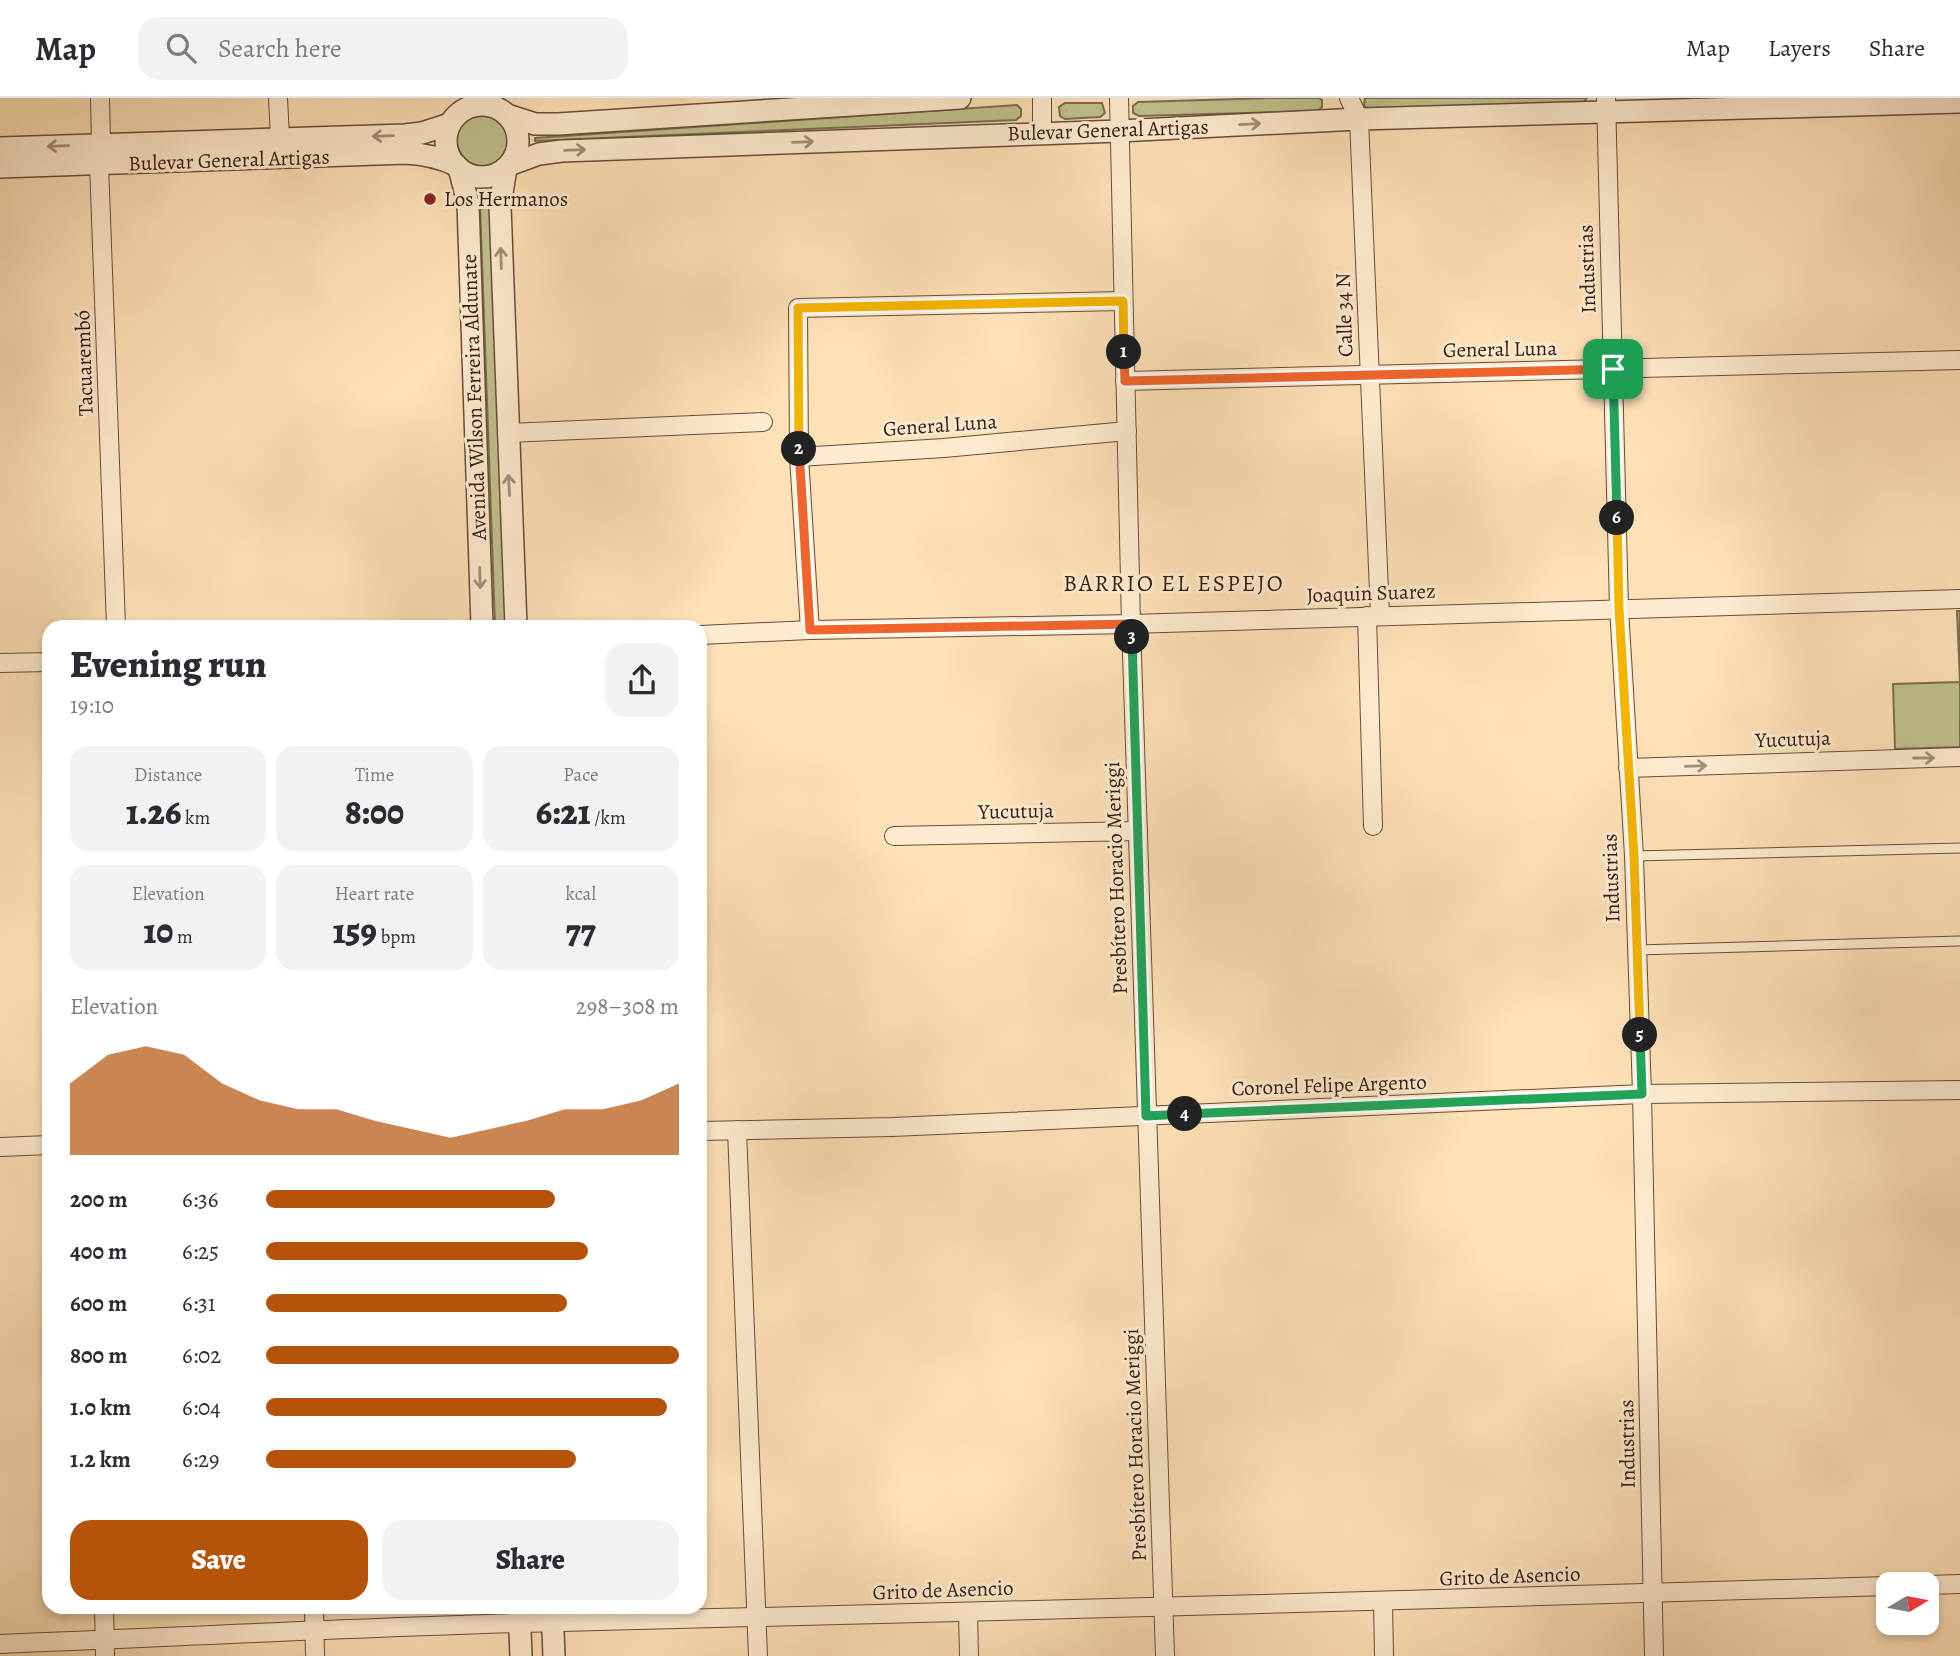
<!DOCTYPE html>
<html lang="en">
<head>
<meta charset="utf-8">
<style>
	body { margin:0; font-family:Alegreya,serif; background:#f2f2f3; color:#2b2b33; height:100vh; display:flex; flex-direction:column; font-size:26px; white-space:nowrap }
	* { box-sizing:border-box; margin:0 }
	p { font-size:23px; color:#7c7c81 }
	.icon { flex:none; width:38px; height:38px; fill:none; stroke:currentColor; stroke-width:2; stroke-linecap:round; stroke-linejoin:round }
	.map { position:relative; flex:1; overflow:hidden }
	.sheet { position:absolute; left:42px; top:522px; width:665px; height:994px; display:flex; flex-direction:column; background:#fff; border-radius:21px; box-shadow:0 4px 10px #0003 }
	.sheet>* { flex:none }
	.needle { width:46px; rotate:80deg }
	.fabs { position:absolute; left:1876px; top:1474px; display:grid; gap:14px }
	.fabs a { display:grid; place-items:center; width:63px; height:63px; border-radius:14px; background:#fff; box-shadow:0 4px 10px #0003; font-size:35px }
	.pin { position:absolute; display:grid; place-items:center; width:60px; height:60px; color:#fff; margin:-30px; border-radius:14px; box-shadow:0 4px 10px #0006 }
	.km { position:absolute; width:35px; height:35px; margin:-18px; border-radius:50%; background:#222; color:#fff; font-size:19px; line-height:35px; text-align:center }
	.round { display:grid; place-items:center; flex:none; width:74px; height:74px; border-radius:21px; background:#f2f2f3 }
	.headline { display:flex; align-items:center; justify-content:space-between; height:119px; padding:0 28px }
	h1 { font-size:38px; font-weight:800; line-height:52px }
	.figures { display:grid; grid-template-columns:repeat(3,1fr); gap:10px; height:119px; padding:7px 28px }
	.figures div { display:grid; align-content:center; border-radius:18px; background:#f2f2f3; text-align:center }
	.figures b { font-size:35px; font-weight:800 }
	.figures small { font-size:19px; font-weight:400 }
	.figures p { font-size:19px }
	.chart { height:196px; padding:14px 28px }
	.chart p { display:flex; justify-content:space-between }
	.chart svg { width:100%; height:126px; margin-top:7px; fill:#b45309; opacity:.7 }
	.action { display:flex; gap:14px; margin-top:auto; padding:14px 28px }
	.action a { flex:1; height:80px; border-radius:21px; background:#b45309; color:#fff; font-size:28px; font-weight:800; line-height:80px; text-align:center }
	.action a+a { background:#f2f2f3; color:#2b2b33 }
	ul { padding:0 28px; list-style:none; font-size:23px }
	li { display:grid; grid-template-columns:112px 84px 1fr; align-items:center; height:52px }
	li i { height:18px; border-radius:9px; background:#b45309 }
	header { display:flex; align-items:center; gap:42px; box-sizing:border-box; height:98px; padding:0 35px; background:#fff; border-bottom:2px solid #e1e1e2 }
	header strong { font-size:33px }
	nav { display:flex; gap:38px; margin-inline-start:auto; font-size:24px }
	.search { width:490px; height:63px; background:#f2f2f3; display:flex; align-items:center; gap:18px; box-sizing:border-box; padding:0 24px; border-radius:21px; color:#7c7c81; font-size:26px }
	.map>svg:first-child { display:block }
	.green { fill:#c1c28e; stroke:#7b6e4f; stroke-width:2 }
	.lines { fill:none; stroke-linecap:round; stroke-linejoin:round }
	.service-casing { stroke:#684c3a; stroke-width:11 }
	.minor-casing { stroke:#684c3a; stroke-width:20 }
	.tertiary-casing { stroke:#684c3a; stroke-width:24 }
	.service { stroke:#ffecd0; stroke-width:9 }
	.minor { stroke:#ffecd0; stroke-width:18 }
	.tertiary { stroke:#ffecd0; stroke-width:21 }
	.oneway { stroke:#a48e7a }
	.split-1-casing { stroke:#fff; stroke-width:14 }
	.split-2-casing { stroke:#fff; stroke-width:14 }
	.split-3-casing { stroke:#fff; stroke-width:14 }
	.split-4-casing { stroke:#fff; stroke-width:14 }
	.split-5-casing { stroke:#fff; stroke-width:14 }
	.split-6-casing { stroke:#fff; stroke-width:14 }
	.split-7-casing { stroke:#fff; stroke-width:14 }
	.split-1 { stroke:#f0652b; stroke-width:9 }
	.split-2 { stroke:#f5b400; stroke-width:9 }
	.split-3 { stroke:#f0652b; stroke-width:9 }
	.split-4 { stroke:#22a559; stroke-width:9 }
	.split-5 { stroke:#22a559; stroke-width:9 }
	.split-6 { stroke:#f5b400; stroke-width:9 }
	.split-7 { stroke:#22a559; stroke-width:9 }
	.poi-dot { fill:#8f2418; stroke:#ffecd0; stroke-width:2.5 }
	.labels { text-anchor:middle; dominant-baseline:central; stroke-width:6; stroke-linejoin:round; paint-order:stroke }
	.street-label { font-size:21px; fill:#351a10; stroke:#ffecd0 }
	.poi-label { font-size:21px; fill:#351a10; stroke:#ffecd0; text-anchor:start }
	.neighbourhood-label { font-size:23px; letter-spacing:2px; fill:#351a10; stroke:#ffecd0 }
</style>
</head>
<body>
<header>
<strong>Map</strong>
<div class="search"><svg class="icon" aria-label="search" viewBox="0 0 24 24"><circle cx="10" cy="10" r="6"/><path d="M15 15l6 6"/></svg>Search here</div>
<nav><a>Map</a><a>Layers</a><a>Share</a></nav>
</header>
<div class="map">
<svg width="1960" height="1558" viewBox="0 0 1960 1558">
	<rect width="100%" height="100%" fill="#ffe1b7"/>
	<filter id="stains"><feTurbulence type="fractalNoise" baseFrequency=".00286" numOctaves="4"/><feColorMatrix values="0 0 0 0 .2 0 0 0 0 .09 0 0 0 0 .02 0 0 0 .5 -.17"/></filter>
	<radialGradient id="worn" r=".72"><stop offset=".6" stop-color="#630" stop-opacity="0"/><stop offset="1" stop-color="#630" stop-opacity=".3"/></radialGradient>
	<g class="green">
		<polygon points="1273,0 1319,0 1322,2 1322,9 1318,13 1139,18 1133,15 1133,8 1138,4"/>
		<polygon points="1365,0 1587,0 1582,6 1368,12 1364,8"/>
		<polygon points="1065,5 1102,5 1105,15 1100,19 1065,21 1060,18 1059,9"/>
		<polygon points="1017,7 1021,11 1021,18 1016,22 535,43 535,40"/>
		<circle cx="483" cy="42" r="26"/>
		<polygon points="480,108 491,108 506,528 495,528"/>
		<polygon points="1957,513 1960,513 1960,649 1895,651 1893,586 1960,584"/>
	</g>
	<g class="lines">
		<g class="service-casing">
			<g id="service">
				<polyline points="1634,758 1960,750"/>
				<polyline points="1637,852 1960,843"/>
			</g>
		</g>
		<g class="minor-casing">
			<g id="minor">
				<polyline points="100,0 101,47 99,66 116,528"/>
				<polyline points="278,0 280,40"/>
				<polyline points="1042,0 1042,35"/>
				<polyline points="1119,0 1131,526 1165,1558"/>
				<polyline points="1349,0 1359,21 1380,517"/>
				<polyline points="1606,0 1619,510 1634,758 1642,996 1654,1558"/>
				<polyline points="1125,283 1960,262"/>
				<polyline points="507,335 763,324"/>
				<polyline points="799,359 944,350 1127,333"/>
				<polyline points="1367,518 1373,728"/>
				<polyline points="810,532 799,359 798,210 1123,203"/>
				<polyline points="700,537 810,532 1131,526 1960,501"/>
				<polyline points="0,565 49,564"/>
				<polyline points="1628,670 1960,659"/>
				<polyline points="894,738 1138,733"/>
				<polyline points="737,1032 758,1558"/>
				<polyline points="700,1033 892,1029 1642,996 1960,992"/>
				<polyline points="0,1049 49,1047"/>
				<polyline points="1927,1487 1960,1486"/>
				<polyline points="1383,1504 1384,1558"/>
				<polyline points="104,1508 105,1558"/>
				<polyline points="314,1508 315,1558"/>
				<polyline points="968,1514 969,1558"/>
				<path d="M0,1546C174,1539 348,1530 522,1525C977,1513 1433,1503 1888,1488"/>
			</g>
		</g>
		<g class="tertiary-casing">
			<g id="tertiary">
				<circle cx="482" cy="43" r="36"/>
				<polyline points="507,17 535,26 558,26 960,0"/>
				<polyline points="0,50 405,37 422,35 450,26"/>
				<polyline points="509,67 539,56 562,53 1119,33 1359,21 1960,4"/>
				<path d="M0,69L406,55C425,56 439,59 456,67"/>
				<polyline points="459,70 468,105 482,528"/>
				<polyline points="506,70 500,108 516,528"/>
				<polyline points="519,1508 521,1558"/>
				<polyline points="552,1508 554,1558"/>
			</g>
		</g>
		<use href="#service" class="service"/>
		<use href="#minor" class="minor"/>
		<use href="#tertiary" class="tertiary"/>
	</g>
	<defs><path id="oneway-shaft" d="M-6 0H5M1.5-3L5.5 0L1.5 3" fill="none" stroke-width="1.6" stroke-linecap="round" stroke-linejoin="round" transform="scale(1.75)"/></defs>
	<g class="oneway">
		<use href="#oneway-shaft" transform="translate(1250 26) rotate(-3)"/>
		<use href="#oneway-shaft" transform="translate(383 38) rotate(178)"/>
		<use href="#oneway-shaft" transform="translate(803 44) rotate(-2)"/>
		<use href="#oneway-shaft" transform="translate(58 48) rotate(178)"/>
		<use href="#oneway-shaft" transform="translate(575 52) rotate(-2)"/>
		<use href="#oneway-shaft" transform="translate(501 160) rotate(-92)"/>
		<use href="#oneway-shaft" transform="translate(509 387) rotate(-93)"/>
		<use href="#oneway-shaft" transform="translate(480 480) rotate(88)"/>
		<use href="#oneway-shaft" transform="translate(1924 660)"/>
		<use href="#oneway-shaft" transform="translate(1696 668) rotate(-2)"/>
	</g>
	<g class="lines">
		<g class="split-1-casing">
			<polyline id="split-1" points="1124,254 1125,283 1613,271"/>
		</g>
		<g class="split-2-casing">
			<polyline id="split-2" points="799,351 798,210 1123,203 1124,254"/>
		</g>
		<g class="split-3-casing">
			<polyline id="split-3" points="799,351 810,532 1131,526 1132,539"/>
		</g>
		<g class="split-4-casing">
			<polyline id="split-4" points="1132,539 1146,1018 1185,1016"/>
		</g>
		<g class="split-5-casing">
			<polyline id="split-5" points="1185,1016 1642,996 1640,937"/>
		</g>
		<g class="split-6-casing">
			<polyline id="split-6" points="1617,420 1619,510 1634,758 1640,937"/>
		</g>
		<g class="split-7-casing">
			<polyline id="split-7" points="1613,271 1617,420"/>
		</g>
		<use href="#split-1" class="split-1"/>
		<use href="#split-2" class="split-2"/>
		<use href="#split-3" class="split-3"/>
		<use href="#split-4" class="split-4"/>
		<use href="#split-5" class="split-5"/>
		<use href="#split-6" class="split-6"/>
		<use href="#split-7" class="split-7"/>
	</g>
	<circle class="poi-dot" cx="430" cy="101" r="7"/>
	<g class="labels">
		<g class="street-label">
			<text transform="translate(1108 32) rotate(-2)">Bulevar General Artigas</text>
			<text transform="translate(229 62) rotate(-2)">Bulevar General Artigas</text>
			<text transform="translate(1587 171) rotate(-92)">Industrias</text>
			<text transform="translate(1344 217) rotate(-92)">Calle 34 N</text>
			<text transform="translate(1500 251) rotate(-1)">General Luna</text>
			<text transform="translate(84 265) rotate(-92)">Tacuarembó</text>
			<text transform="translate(474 299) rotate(-92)">Avenida Wilson Ferreira Aldunate</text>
			<text transform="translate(940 327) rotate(-4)">General Luna</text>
			<text transform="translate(1371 495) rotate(-2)">Joaquin Suarez</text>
			<text transform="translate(1793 641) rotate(-2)">Yucutuja</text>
			<text transform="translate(1016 713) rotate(-1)">Yucutuja</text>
			<text transform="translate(1116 780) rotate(-92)">Presbítero Horacio Meriggi</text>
			<text transform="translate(1611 780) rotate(-92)">Industrias</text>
			<text transform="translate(1329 987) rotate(-2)">Coronel Felipe Argento</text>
			<text transform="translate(1627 1346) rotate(-91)">Industrias</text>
			<text transform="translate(1135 1347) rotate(-92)">Presbítero Horacio Meriggi</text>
			<text transform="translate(1510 1478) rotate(-2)">Grito de Asencio</text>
			<text transform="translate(943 1492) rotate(-2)">Grito de Asencio</text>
		</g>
		<g class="poi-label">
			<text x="444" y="101">Los Hermanos</text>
		</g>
		<g class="neighbourhood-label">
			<text x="1174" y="485">BARRIO EL ESPEJO</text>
		</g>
	</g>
	<rect width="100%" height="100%" filter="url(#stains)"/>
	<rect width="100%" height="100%" fill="url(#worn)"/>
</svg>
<div class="fabs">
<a><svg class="needle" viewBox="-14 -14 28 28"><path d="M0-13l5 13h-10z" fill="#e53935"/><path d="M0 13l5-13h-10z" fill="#7c7c81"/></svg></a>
</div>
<div class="pin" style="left:1613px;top:271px;background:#1e9e55"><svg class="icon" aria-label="arrive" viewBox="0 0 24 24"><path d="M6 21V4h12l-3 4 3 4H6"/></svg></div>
<b class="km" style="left:1124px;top:254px">1</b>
<b class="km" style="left:799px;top:351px">2</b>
<b class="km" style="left:1132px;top:539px">3</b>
<b class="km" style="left:1185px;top:1016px">4</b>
<b class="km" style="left:1640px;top:937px">5</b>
<b class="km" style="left:1617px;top:420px">6</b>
<section class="sheet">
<div class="headline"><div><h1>Evening run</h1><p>19:10</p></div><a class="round"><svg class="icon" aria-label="share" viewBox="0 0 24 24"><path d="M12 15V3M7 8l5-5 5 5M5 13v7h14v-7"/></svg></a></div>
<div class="figures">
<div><p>Distance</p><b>1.26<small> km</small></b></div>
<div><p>Time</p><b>8:00</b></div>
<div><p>Pace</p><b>6:21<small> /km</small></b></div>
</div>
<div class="figures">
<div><p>Elevation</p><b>10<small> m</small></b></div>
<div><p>Heart rate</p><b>159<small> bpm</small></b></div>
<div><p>kcal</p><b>77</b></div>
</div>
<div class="chart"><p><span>Elevation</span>298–308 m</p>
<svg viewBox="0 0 160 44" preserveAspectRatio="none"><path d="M0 44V19L10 9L20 6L30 9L40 19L50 25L60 28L70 28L80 32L90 35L100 38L110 35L120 32L130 28L140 28L150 25L160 19V44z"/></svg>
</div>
<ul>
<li><b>200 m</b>6:36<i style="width:70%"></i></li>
<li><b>400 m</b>6:25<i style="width:78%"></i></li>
<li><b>600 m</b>6:31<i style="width:73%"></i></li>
<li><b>800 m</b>6:02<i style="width:100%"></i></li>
<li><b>1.0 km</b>6:04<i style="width:97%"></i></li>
<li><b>1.2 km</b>6:29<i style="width:75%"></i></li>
</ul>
<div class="action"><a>Save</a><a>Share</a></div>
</section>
</div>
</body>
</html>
